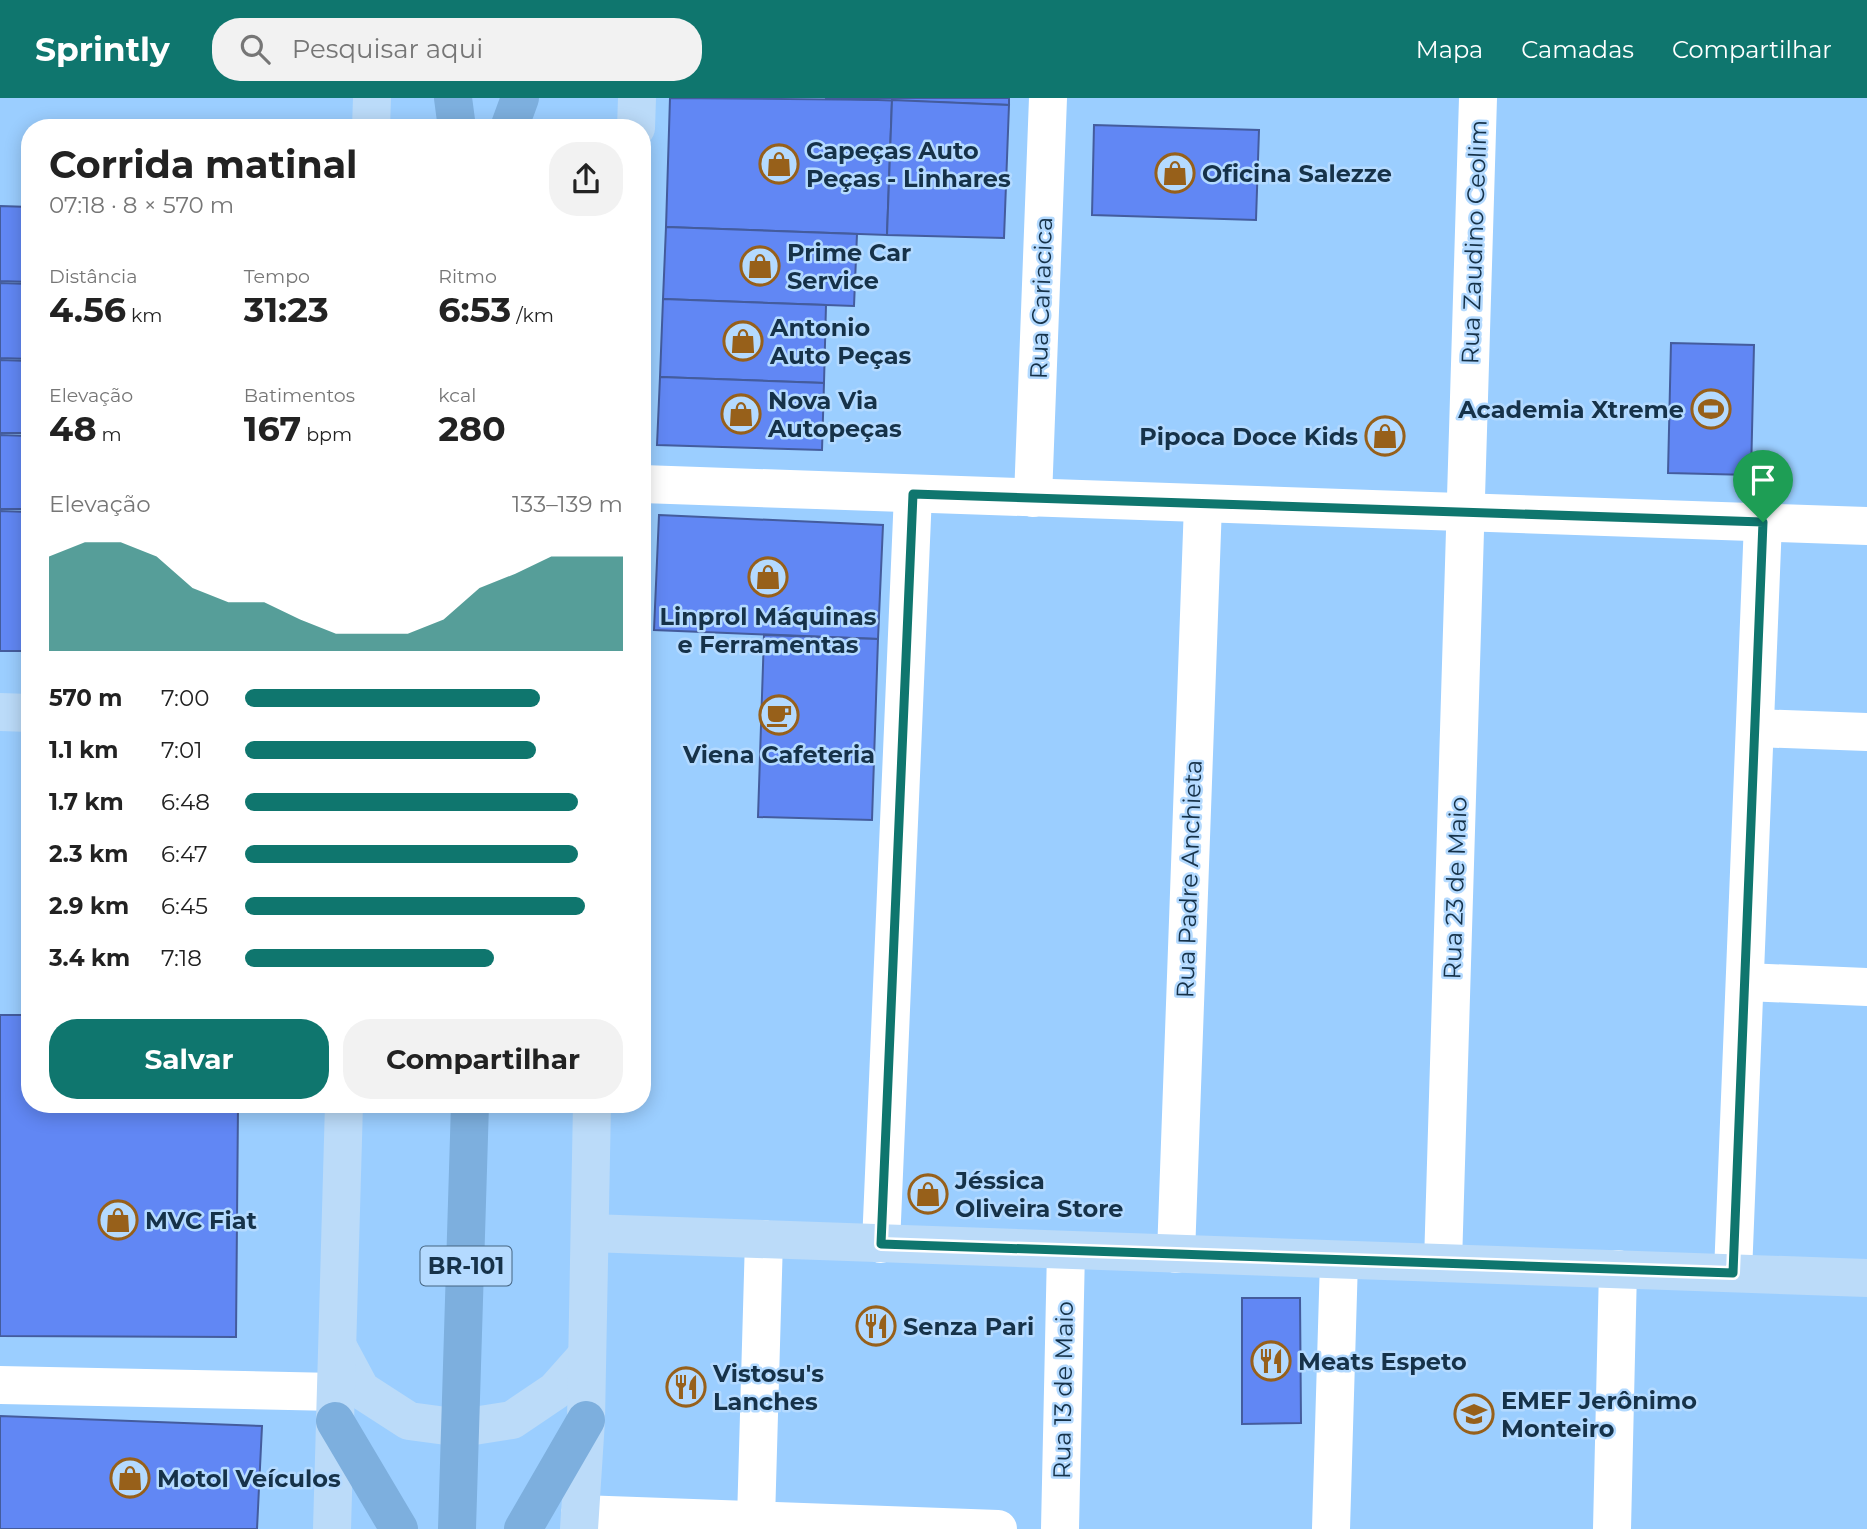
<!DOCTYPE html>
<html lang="pt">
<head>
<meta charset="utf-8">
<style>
	body { margin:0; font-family:Montserrat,sans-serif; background:#f2f2f2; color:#222; height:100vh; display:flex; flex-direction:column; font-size:26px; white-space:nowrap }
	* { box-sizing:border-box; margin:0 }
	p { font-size:23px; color:#767676 }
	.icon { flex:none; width:38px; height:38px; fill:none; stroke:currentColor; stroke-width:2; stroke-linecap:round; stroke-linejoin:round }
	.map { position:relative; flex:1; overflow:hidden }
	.sheet { position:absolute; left:21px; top:21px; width:630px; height:994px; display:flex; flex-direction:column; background:#fff; border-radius:28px; box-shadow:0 4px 18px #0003 }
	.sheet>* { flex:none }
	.pin { position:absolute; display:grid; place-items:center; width:60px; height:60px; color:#fff; margin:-72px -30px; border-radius:50% 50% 50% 0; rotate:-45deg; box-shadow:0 0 7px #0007 }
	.pin .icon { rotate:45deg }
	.round { display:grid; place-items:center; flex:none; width:74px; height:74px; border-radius:28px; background:#f2f2f2 }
	.headline { display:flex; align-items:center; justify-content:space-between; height:119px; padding:0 28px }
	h1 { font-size:38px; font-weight:700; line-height:52px }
	.metrics { display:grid; grid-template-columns:repeat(3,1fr); gap:10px; height:119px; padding:7px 28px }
	.metrics div { display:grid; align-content:center }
	.metrics b { font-size:35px; font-weight:700 }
	.metrics small { font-size:19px; font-weight:400 }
	.metrics p { font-size:19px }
	.chart { height:196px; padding:14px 28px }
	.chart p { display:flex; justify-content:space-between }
	.chart svg { width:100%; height:126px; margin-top:7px; fill:#0f766e; opacity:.7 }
	.action { display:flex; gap:14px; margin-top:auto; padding:14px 28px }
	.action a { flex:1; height:80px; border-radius:28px; background:#0f766e; color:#fff; font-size:28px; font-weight:700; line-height:80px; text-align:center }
	.action a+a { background:#f2f2f2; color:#222 }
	ul { padding:0 28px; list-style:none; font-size:23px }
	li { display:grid; grid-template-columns:112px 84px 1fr; align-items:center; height:52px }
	li i { height:18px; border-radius:9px; background:#0f766e }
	header { display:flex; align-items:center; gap:42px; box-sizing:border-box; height:98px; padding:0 35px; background:#0f766e; color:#fff }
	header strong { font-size:33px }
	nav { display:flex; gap:38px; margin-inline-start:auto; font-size:24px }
	.search { width:490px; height:63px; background:#f2f2f2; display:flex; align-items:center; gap:18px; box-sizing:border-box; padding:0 24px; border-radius:28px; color:#767676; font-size:26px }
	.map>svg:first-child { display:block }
	.building { fill:#6187f4; stroke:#445c9d; stroke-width:2 }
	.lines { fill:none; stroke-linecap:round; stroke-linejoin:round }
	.minor { stroke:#fff; stroke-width:38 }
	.major { stroke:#bbdbf9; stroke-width:38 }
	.highway { stroke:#7dafde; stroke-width:38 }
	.route-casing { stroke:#fff; stroke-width:14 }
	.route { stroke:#0f766e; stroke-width:9 }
	.labels { text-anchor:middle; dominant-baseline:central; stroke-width:5; stroke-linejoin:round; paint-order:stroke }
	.shield { fill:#b4daff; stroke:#456480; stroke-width:2 }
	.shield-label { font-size:23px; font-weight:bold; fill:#163249 }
	.poi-label { font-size:24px; font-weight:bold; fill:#163249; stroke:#b4daff; text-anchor:start }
	.street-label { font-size:24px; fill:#163249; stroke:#b4daff }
</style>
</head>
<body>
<header>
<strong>Sprintly</strong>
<div class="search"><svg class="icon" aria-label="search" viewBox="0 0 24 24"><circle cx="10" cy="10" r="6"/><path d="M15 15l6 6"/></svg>Pesquisar aqui</div>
<nav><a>Mapa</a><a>Camadas</a><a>Compartilhar</a></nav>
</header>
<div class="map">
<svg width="1867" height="1431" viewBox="0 0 1867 1431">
	<rect width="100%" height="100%" fill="#9bceff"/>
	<g class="building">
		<polygon points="670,0 892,2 887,137 666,129"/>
		<polygon points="825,0 1009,0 1009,7"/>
		<polygon points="892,2 1009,7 1004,140 887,137"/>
		<polygon points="1094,27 1259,32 1256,122 1092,117"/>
		<polygon points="0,108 30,109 30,184 0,183"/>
		<polygon points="666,129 857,136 854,208 663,201"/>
		<polygon points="0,185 30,186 30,261 0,260"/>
		<polygon points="663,201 826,207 824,285 660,279"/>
		<polygon points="1671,245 1754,247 1751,377 1668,375"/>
		<polygon points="0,262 30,263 30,335 0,335"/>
		<polygon points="660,279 824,285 822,352 657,347"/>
		<polygon points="0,337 30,338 30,411 0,411"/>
		<polygon points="0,413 30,414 30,553 0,553"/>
		<polygon points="659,417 883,427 878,541 654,532"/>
		<polygon points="764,537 878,541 872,722 758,719"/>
		<polygon points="0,917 30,917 30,1006 238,1006 236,1239 0,1238"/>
		<polygon points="1242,1200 1300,1200 1301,1325 1242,1326"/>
		<polygon points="0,1318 262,1328 257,1431 0,1431"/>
	</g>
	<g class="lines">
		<g class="minor">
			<polyline points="642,386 1867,428"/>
			<polyline points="1033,400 1048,0"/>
			<polyline points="1755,630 1867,634"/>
			<polyline points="1745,884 1867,889"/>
			<polyline points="881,1146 913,396"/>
			<polyline points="1176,1156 1203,406"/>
			<polyline points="1443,1165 1478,0"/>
			<polyline points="1733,1175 1763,424"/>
			<polyline points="0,1287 336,1294"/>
			<polyline points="580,1416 998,1431"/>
			<polyline points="756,1422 764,1141"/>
			<polyline points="1060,1431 1066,1152"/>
			<polyline points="1331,1431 1339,1162"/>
			<polyline points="1612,1431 1618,1171"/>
		</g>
		<g class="major">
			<polyline points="371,30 372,0"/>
			<polyline points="636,30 637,0"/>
			<polyline points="0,614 30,615"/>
			<polyline points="590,1135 1867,1180"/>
			<polyline points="338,1249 361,1292 409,1323 461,1330 512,1322 555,1293 587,1257"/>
			<polyline points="332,1431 344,1006"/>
			<polyline points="579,1431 586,1322 592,1006"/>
		</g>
		<g class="highway">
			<polyline points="453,0 457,30"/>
			<polyline points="509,30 520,0"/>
			<polyline points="335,1323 399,1431"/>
			<polyline points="457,1431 470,1006"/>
			<polyline points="523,1431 586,1322"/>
		</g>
	</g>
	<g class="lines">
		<g class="route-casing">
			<polygon id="route" points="913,396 1763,424 1733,1175 881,1146"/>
		</g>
		<use href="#route" class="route"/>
	</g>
	<defs>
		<g id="shop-ring" transform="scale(2.0125)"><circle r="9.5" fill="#b4daff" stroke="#97601a" stroke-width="1.5"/><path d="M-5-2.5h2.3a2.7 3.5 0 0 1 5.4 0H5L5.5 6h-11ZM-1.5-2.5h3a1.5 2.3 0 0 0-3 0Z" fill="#97601a"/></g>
		<g id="stadium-ring" transform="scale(2.0125)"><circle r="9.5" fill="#b4daff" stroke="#97601a" stroke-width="1.5"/><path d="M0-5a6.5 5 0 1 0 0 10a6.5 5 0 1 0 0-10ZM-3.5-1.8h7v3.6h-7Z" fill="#97601a"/></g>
		<g id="cafe-ring" transform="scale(2.0125)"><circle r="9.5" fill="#b4daff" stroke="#97601a" stroke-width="1.5"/><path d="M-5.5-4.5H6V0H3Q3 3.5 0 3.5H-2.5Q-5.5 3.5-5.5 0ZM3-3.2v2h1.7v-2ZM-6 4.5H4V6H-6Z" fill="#97601a"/></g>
		<g id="restaurant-ring" transform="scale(2.0125)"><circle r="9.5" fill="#b4daff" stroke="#97601a" stroke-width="1.5"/><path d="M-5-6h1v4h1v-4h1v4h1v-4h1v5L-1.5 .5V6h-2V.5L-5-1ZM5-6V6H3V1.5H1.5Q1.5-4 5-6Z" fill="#97601a"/></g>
		<g id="school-ring" transform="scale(2.0125)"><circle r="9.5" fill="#b4daff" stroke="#97601a" stroke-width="1.5"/><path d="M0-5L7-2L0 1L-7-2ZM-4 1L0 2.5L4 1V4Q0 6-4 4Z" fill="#97601a"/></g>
	</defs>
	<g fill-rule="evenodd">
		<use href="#shop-ring" x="779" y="66"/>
		<use href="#shop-ring" x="1175" y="75"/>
		<use href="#shop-ring" x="760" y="168"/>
		<use href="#shop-ring" x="743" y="243"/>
		<use href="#stadium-ring" x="1711" y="311"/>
		<use href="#shop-ring" x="741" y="316"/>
		<use href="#shop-ring" x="1385" y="338"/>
		<use href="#shop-ring" x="768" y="479"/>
		<use href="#cafe-ring" x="779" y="617"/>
		<use href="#shop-ring" x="928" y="1096"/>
		<use href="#shop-ring" x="118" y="1122"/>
		<use href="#restaurant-ring" x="876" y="1228"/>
		<use href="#restaurant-ring" x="1271" y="1263"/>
		<use href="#restaurant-ring" x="686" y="1289"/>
		<use href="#school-ring" x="1474" y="1316"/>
		<use href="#shop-ring" x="130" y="1380"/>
	</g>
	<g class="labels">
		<rect class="shield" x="420.5" y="1148.5" width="91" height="39" rx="5"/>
		<g class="shield-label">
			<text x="466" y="1168">BR-101</text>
		</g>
		<g class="poi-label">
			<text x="806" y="52">Capeças Auto<tspan x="806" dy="28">Peças - Linhares</tspan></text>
			<text x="1202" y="75">Oficina Salezze</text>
			<text x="787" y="154">Prime Car<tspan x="787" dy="28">Service</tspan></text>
			<text x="770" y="229">Antonio<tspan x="770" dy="28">Auto Peças</tspan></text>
			<text x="768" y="302">Nova Via<tspan x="768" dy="28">Autopeças</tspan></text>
			<text x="1684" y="311" text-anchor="end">Academia Xtreme</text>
			<text x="1358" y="338" text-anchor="end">Pipoca Doce Kids</text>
			<text x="768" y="518" text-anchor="middle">Linprol Máquinas<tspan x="768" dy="28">e Ferramentas</tspan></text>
			<text x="779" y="656" text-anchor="middle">Viena Cafeteria</text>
			<text x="955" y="1082">Jéssica<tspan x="955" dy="28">Oliveira Store</tspan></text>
			<text x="145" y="1122">MVC Fiat</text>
			<text x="903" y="1228">Senza Pari</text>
			<text x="1298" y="1263">Meats Espeto</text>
			<text x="713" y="1275">Vistosu's<tspan x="713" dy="28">Lanches</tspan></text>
			<text x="1501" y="1302">EMEF Jerônimo<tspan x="1501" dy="28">Monteiro</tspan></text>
			<text x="157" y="1380">Motol Veículos</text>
		</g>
		<g class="street-label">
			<text transform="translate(1474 144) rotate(-88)">Rua Zaudino Ceolim</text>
			<text transform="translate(1041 200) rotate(-88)">Rua Cariacica</text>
			<text transform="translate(1189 781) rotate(-88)">Rua Padre Anchieta</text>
			<text transform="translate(1455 790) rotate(-88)">Rua 23 de Maio</text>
			<text transform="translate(1063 1292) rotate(-89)">Rua 13 de Maio</text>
		</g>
	</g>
</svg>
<div class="pin" style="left:1763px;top:424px;background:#1e9e55"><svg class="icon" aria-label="arrive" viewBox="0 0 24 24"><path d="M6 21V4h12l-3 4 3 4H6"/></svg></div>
<section class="sheet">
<div class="headline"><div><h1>Corrida matinal</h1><p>07:18 · 8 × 570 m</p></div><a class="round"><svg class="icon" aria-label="share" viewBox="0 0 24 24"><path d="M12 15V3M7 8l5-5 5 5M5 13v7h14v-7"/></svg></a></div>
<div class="metrics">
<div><p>Distância</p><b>4.56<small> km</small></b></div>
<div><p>Tempo</p><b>31:23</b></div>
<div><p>Ritmo</p><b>6:53<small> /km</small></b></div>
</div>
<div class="metrics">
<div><p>Elevação</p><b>48<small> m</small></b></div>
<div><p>Batimentos</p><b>167<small> bpm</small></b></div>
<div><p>kcal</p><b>280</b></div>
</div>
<div class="chart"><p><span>Elevação</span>133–139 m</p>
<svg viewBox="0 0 160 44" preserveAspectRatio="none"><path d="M0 44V11L10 6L20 6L30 11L40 22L50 27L60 27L70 33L80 38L90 38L100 38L110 33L120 22L130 17L140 11L150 11L160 11V44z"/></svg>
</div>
<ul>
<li><b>570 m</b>7:00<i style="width:78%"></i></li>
<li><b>1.1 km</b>7:01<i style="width:77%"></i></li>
<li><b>1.7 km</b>6:48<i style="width:88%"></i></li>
<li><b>2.3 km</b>6:47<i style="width:88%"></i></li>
<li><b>2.9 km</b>6:45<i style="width:90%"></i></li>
<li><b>3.4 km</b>7:18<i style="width:66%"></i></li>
</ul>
<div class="action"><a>Salvar</a><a>Compartilhar</a></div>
</section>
</div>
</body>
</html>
